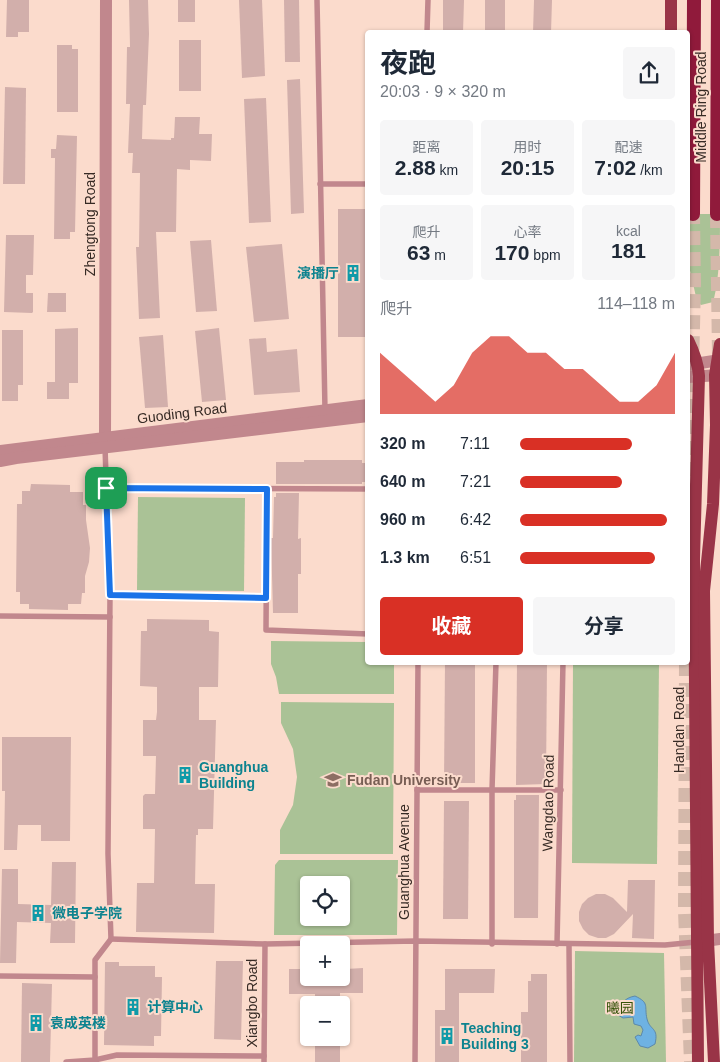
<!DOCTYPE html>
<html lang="zh">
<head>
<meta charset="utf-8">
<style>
	body { margin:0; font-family:Arial,"Noto Sans SC",sans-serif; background:#f6f6f7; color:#1f2937; height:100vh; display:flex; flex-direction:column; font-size:19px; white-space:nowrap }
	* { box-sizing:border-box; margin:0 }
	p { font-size:16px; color:#747a83 }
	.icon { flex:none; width:28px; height:28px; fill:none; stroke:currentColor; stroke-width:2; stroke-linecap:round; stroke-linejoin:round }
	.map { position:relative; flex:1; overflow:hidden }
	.sheet { position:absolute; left:365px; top:30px; width:325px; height:635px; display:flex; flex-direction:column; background:#fff; border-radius:5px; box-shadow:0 1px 4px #0004 }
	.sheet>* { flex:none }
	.buttons { position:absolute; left:300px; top:876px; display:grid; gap:10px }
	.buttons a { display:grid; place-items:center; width:50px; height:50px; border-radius:5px; background:#fff; box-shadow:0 1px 4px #0004; font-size:25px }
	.pin { position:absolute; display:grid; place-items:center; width:42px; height:42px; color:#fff; margin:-21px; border-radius:10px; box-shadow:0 2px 8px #0006 }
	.round { display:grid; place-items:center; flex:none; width:52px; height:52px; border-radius:5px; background:#f6f6f7 }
	.headline { display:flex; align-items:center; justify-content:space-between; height:85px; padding:0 15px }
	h1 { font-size:28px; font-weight:700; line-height:38px }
	.metrics { display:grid; grid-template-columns:repeat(3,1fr); gap:8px; height:85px; padding:5px 15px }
	.metrics div { display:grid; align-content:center; border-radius:5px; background:#f6f6f7; text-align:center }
	.metrics b { font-size:21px; font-weight:700 }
	.metrics small { font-size:14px; font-weight:400 }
	.metrics p { font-size:14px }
	.chart { height:140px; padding:10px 15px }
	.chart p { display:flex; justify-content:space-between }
	.chart svg { width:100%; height:90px; margin-top:5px; fill:#d93025; opacity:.7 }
	.primary-button { display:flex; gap:10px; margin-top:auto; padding:10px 15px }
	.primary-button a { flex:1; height:58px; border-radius:5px; background:#d93025; color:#fff; font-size:20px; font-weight:700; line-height:58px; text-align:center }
	.primary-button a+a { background:#f6f6f7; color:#1f2937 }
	ul { padding:0 15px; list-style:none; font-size:16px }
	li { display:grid; grid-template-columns:80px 60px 1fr; align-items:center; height:38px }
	li i { height:12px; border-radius:6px; background:#d93025 }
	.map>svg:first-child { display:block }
	.green { fill:#aac296; fill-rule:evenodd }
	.water { fill:#6eb2e3; stroke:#5d89aa }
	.building { fill:#d2afab }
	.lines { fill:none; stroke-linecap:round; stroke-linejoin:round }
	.trunk-tunnel { stroke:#d4b8aa; stroke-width:14; stroke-dasharray:14 7; stroke-linecap:butt }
	.service { stroke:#c1878d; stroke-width:5.5 }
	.tertiary { stroke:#c1878d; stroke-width:12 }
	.primary { stroke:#993447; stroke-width:12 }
	.trunk { stroke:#901a3b; stroke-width:14 }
	.route-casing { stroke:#fff; stroke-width:10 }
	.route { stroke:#1a73e8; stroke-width:6 }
	.labels { text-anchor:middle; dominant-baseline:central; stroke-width:4; stroke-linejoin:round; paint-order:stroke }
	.street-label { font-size:14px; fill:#362a24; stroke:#fbdbcc }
	.culture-label { font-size:14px; font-weight:bold; fill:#0d838f; stroke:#fbdbcc; text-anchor:start }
	.education-label { font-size:14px; font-weight:bold; fill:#785e54; stroke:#fbdbcc; text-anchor:start }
	.park-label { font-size:14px; fill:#345208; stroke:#fbdbcc }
</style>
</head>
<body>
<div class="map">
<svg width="720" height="1062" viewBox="0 0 720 1062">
	<rect width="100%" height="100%" fill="#fbdbcc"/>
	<g class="green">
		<path d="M688,214H720C720,240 720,278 713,302L701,305L697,301L688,262Z"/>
		<polygon points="138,497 245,498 244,591 137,590"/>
		<polygon points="271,641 367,642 368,662 394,663 394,694 279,694 276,677 271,664"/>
		<polygon points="573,663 659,663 657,864 572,863"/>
		<polygon points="281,702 394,703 393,854 280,854 280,830 293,805 297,777 293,749 281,723"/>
		<path d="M279,860H398L397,935H274L275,865ZM309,885H341V918H309Z"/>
		<polygon points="575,951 664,953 666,1062 574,1062"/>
	</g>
	<path class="water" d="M635,996C650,1003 644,1006 647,1019C650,1031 659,1027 655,1044L648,1048L640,1046L635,1037L638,1035L641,1036L643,1030L641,1026L634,1024L633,1017L623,1018L618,1015C620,1004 624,998 635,996Z"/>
	<g class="building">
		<polygon points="7,0 29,0 29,32 18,32 18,37 6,37"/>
		<polygon points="129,0 148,0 149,34 146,105 143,105 142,139 171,140 171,138 174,138 175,117 200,117 199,134 212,134 211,161 190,160 190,170 177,169 176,232 156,232 160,318 139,319 136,247 139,247 140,173 132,173 133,153 128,153 130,104 126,104 127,47 130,47"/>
		<rect x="178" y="0" width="17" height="22"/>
		<polygon points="239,0 262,0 265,76 242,78"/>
		<polygon points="284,0 299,0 300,62 285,62"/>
		<polygon points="443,0 464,0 463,32 443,32"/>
		<rect x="485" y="0" width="20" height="32"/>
		<polygon points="534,0 552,0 551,32 533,32"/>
		<rect x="179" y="40" width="22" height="51"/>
		<polygon points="57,45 72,45 72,49 78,49 78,112 57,112"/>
		<polygon points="300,79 304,213 291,214 287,80"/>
		<polygon points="5,87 26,88 25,184 3,184"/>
		<polygon points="266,98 271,222 249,223 244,99"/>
		<polygon points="57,135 77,136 75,232 70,232 70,239 54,239 55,158 51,158 51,149 56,149"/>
		<rect x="338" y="209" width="30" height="128"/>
		<polygon points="6,235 34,235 33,275 26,275 26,293 33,293 33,312 32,313 4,312"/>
		<polygon points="211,240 217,311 196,312 190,241"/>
		<polygon points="282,244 289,319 254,322 246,247"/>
		<polygon points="48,293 66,293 66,312 47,312"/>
		<polygon points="78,328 78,383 69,383 69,399 47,399 47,382 55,382 55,329"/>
		<polygon points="219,328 226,400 202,402 195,331"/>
		<polygon points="2,330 23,330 23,385 18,385 18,401 2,401"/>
		<polygon points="163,335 168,407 145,408 139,337"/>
		<polygon points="266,338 267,352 297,349 300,392 254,395 249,339"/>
		<polygon points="304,460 362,460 362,463 368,463 368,482 362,482 362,484 276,484 276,462 304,462"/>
		<polygon points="31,484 70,485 70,492 83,492 83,505 86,505 86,520 90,548 89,562 85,576 85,593 82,593 81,604 68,604 68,610 29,609 29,604 20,604 20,592 16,592 17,504 22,504 22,491 30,491"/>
		<polygon points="276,493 299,493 298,539 301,538 301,574 298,574 298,613 273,613 271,538 273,538 274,497 276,497"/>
		<polygon points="147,619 209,620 209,631 219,632 218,687 199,687 199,720 216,720 213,829 198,829 198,835 196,835 195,884 215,884 214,933 136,932 137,883 154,883 155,829 143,829 143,796 145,794 155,794 156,756 143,756 143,720 156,720 157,712 157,687 140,686 141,631 147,631"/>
		<polygon points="445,662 475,662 475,783 444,783"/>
		<polygon points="517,662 547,662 546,784 516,785"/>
		<polygon points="2,737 71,737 70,841 41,841 41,825 18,825 17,850 4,850 5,791 2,791"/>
		<polygon points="516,795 539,795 538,918 514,918 514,800 516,800"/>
		<polygon points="444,801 469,801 468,919 443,919"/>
		<polygon points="52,862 76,862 75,943 50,943 51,923 17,922 16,963 0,963 2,869 18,869 18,904 51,905"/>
		<polygon points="628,880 655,880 654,939 632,938 633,914 614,934 606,938 598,938 589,935 583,929 579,921 579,912 582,904 588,898 596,894 605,894 613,898 627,912"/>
		<polygon points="216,961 243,961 241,1040 214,1039"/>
		<polygon points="105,962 119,962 119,966 155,966 155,977 162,977 161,1036 154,1036 154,1046 104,1045"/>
		<polygon points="363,968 363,993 340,993 340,1005 315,1005 315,994 289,994 289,969 309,969 309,978 341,978 341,976 346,976 346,969"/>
		<polygon points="445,969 495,969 494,993 459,993 459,1062 435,1062 435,1010 445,1010"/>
		<polygon points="531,974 547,974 547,1062 521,1062 521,1012 528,1012 528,981 531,981"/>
		<polygon points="22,983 52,984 50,1062 21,1062"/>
		<rect x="315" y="1038" width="25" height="24"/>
	</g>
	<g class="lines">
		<g class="trunk-tunnel">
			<polyline points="717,214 719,355"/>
			<polyline points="688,539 694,284 693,214"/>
			<polyline points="686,662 685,911 691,1062"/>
		</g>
		<g class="service">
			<polyline points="317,0 325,410"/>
			<polyline points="427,32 428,0"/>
			<polyline points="320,184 368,184"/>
			<polyline points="106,488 368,489"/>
			<polyline points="267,489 266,630 368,634"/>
			<polyline points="110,595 266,598"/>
			<polyline points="0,616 110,617"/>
			<polyline points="417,790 561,790"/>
			<polyline points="111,939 265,944 416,941 665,945 696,942"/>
			<polyline points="492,944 492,790 496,662"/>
			<polyline points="557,944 563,662"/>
			<polyline points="569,945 570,1062"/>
			<polyline points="0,976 95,977"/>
			<polyline points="95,1060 117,1055 264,1056"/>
			<polyline points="66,1062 95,1060 95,960 111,939 108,854 110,595 105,447"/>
			<polyline points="264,1062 265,944"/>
			<polyline points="415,1062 418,662"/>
		</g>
		<g class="tertiary">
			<polyline points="688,365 720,360"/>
			<polyline points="688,377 720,375"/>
			<polyline points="105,447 106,0"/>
			<polyline points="0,451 368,405"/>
			<polyline points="0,461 16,458 368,416"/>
			<polyline points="698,942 720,939"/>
		</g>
		<g class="primary">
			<polyline points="671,32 671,0"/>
			<path d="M688,340C694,352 698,362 699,376L694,559L698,1062"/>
			<polyline points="714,1062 708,941 704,591 713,504 716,425 715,375 720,344"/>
		</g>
		<g class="trunk">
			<polyline points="693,214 694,0"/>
			<polyline points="717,214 718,0"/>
		</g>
	</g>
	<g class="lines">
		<g class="route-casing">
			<polygon id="route" points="106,488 267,489 266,598 110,595"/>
		</g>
		<use href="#route" class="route"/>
	</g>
	<defs>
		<g id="building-bare" transform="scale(1.35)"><path d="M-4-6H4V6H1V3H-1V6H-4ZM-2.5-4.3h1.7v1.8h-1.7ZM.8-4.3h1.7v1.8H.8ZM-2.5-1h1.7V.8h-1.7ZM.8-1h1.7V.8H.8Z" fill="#0f9aa8" stroke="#fbdbcc" stroke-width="2.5" paint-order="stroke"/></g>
		<g id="university-bare" transform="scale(1.35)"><path d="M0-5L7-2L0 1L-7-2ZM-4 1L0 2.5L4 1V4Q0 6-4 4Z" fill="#8d6e63" stroke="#fbdbcc" stroke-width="2.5" paint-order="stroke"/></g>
	</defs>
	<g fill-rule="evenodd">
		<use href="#building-bare" x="353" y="273"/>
		<use href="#building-bare" x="185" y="775"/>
		<use href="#university-bare" x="333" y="780"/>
		<use href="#building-bare" x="38" y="913"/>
		<use href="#building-bare" x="133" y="1007"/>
		<use href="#building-bare" x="36" y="1023"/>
		<use href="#building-bare" x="447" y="1036"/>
	</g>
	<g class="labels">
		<g class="street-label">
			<text transform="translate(701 107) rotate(-90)">Middle Ring Road</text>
			<text transform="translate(90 224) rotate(-90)">Zhengtong Road</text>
			<text transform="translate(182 413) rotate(-7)">Guoding Road</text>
			<text transform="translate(679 730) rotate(-90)">Handan Road</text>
			<text transform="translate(548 803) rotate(-89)">Wangdao Road</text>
			<text transform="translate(404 862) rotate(-90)">Guanghua Avenue</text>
			<text transform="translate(252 1003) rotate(-90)">Xiangbo Road</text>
		</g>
		<g class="culture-label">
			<text x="339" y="273" text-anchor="end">演播厅</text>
			<text x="199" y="767">Guanghua<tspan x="199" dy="16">Building</tspan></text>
			<text x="52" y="913">微电子学院</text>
			<text x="147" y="1007">计算中心</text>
			<text x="50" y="1023">袁成英楼</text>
			<text x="461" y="1028">Teaching<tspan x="461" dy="16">Building 3</tspan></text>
		</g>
		<g class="education-label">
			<text x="347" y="780">Fudan University</text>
		</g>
		<g class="park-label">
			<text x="620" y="1008">曦园</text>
		</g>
	</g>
</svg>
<div class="buttons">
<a><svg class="icon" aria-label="locate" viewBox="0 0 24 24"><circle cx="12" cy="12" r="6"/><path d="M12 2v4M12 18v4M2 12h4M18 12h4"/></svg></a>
<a>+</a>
<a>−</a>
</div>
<div class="pin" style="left:106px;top:488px;background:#1e9e55"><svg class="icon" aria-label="arrive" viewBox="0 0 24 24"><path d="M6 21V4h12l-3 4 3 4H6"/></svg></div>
<section class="sheet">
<div class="headline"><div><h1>夜跑</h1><p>20:03 · 9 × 320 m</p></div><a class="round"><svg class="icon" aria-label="share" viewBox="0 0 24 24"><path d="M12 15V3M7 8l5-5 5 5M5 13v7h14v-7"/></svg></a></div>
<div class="metrics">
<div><p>距离</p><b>2.88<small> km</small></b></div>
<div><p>用时</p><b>20:15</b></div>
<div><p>配速</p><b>7:02<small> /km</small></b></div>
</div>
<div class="metrics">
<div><p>爬升</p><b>63<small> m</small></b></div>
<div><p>心率</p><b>170<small> bpm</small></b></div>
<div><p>kcal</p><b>181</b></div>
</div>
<div class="chart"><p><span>爬升</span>114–118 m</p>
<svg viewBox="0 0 160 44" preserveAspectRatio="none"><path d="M0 44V14L10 22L20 30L30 38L40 30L50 14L60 6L70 6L80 14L90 14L100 22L110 22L120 30L130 38L140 38L150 30L160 14V44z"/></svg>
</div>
<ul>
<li><b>320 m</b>7:11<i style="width:72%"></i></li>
<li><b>640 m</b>7:21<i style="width:66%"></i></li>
<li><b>960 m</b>6:42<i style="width:95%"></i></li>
<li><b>1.3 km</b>6:51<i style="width:87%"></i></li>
</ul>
<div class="primary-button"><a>收藏</a><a>分享</a></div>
</section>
</div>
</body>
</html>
